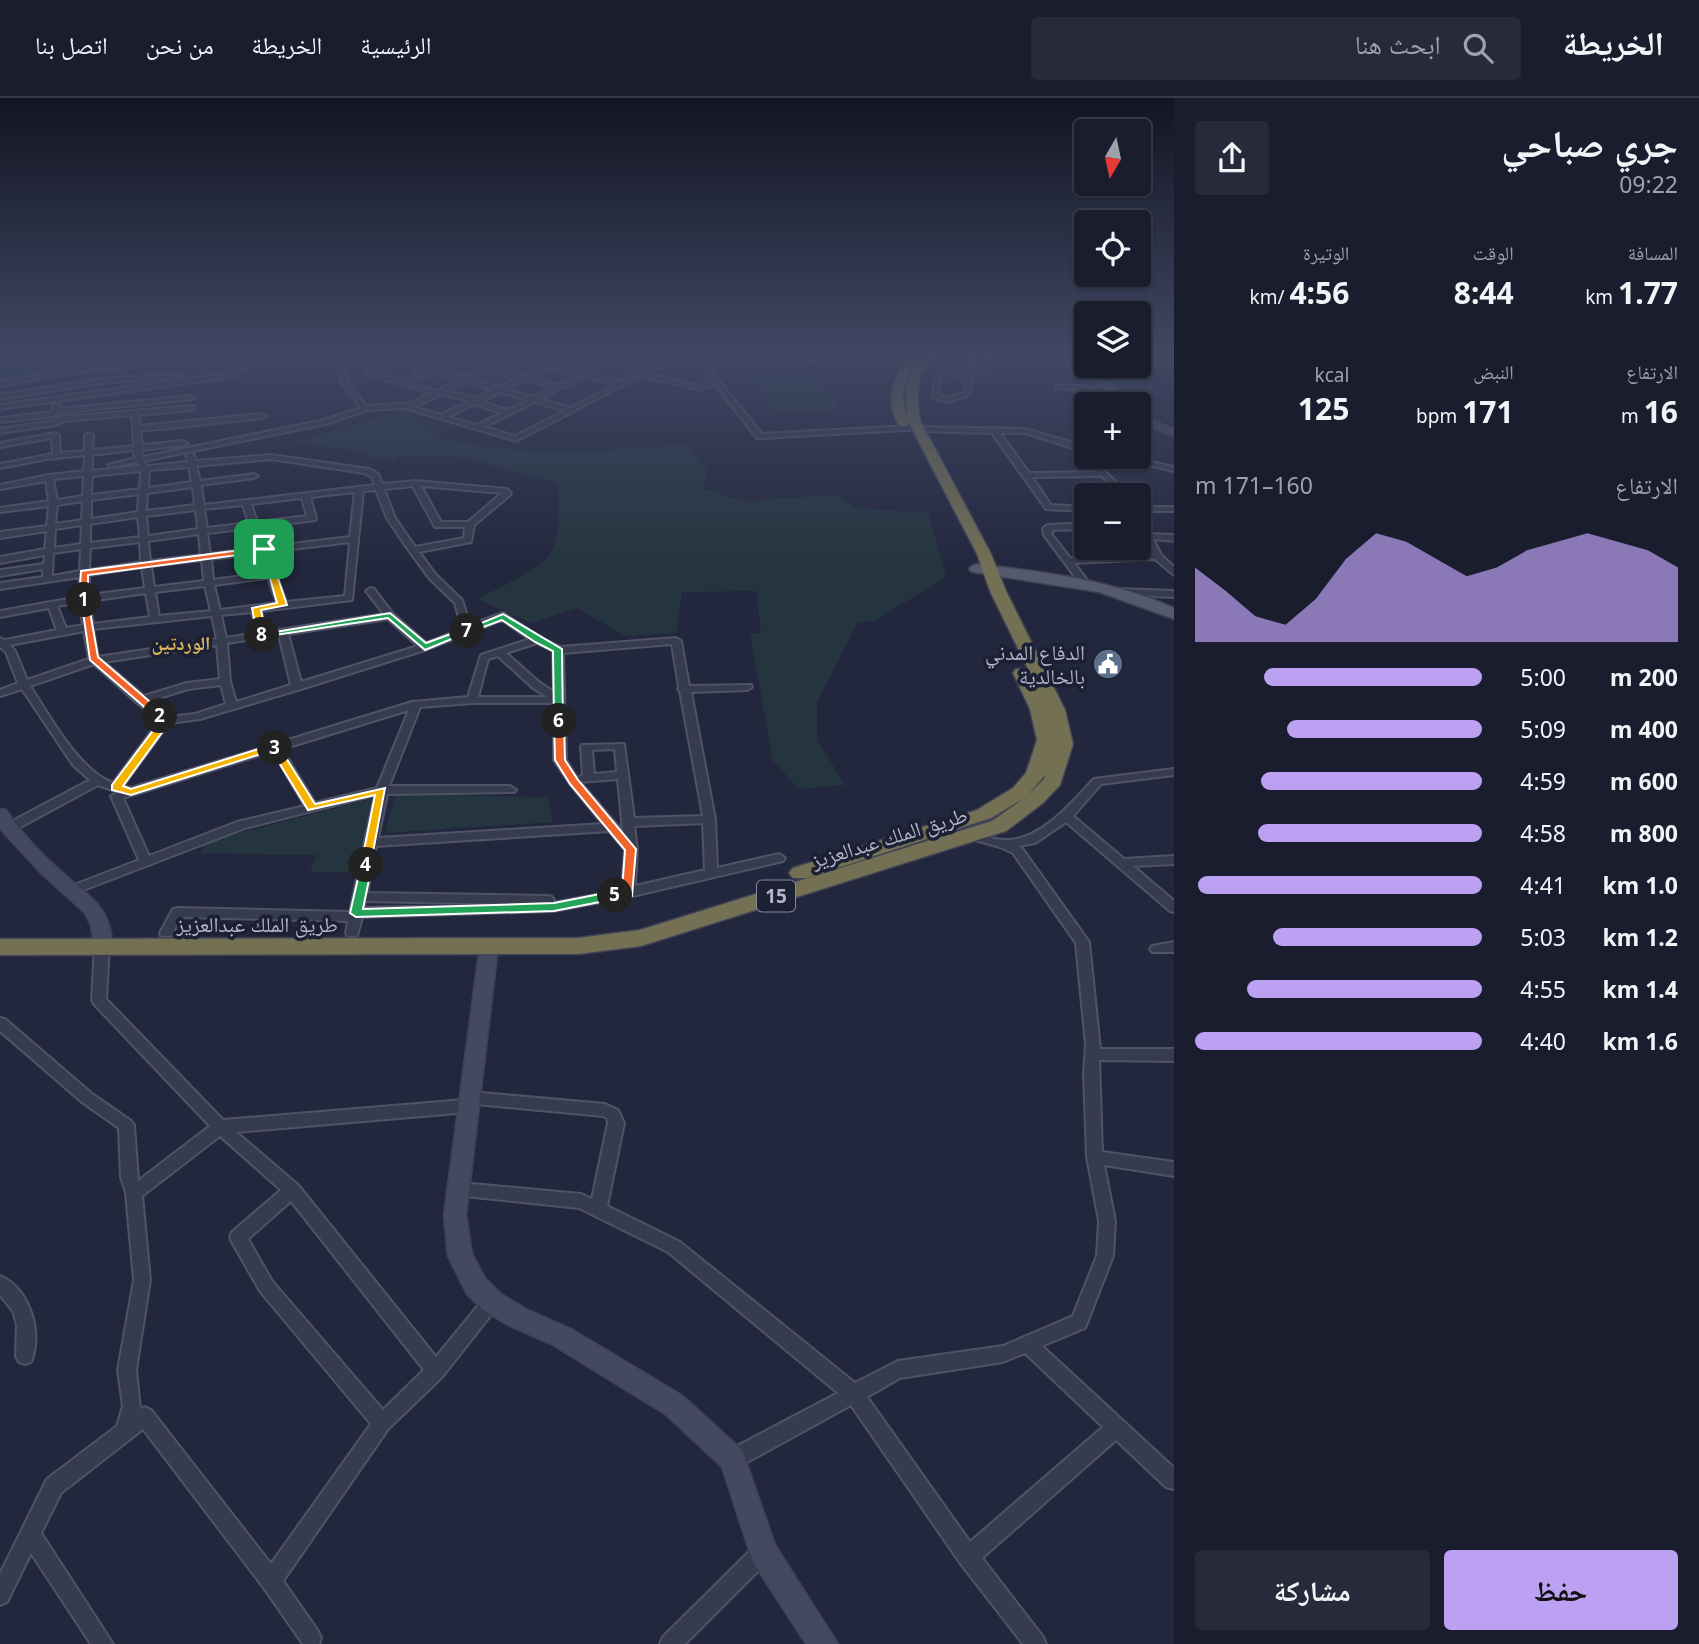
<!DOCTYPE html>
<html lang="ar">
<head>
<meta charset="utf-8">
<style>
	body { margin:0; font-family:"Noto Sans","Noto Naskh Arabic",sans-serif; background:#272a3a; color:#f1f3f6; direction:rtl; height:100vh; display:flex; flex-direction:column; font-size:26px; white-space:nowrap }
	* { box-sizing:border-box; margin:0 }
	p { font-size:23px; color:#9fa2aa }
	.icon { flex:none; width:38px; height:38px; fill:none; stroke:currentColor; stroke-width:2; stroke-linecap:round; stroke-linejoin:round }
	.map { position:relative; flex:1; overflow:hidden; direction:ltr }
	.panel { display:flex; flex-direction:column; background:#1a1d2e; width:525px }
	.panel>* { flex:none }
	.needle { width:46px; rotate:189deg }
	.buttons { position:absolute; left:1074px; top:21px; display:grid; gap:14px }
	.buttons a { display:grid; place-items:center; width:77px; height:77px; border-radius:7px; background:#1a1d2e; box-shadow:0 2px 5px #0004,0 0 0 2px #383b4a; font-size:35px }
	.pin { position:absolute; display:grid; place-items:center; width:60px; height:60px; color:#fff; margin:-30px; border-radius:14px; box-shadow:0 4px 10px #0006 }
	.km { position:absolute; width:35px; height:35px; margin:-18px; border-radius:50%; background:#222; color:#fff; font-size:19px; line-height:35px; text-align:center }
	.round { display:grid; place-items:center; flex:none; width:74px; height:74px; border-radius:7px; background:#272a3a }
	.summary { display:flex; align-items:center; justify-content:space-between; height:119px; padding:0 21px }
	h1 { font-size:38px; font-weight:700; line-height:52px }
	.metrics { display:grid; grid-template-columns:repeat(3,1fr); gap:10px; height:119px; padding:7px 21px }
	.metrics div { display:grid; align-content:center }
	.metrics b { font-size:30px; font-weight:700 }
	.metrics small { font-size:19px; font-weight:400 }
	.metrics p { font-size:19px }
	.chart { height:196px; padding:14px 21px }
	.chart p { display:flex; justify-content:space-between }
	.chart svg { width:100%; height:126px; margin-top:7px; fill:#bca0f2; opacity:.7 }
	.action { display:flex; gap:14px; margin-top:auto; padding:14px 21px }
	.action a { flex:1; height:80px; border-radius:7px; background:#bca0f2; color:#111; font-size:28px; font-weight:700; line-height:80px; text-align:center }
	.action a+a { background:#272a3a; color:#f1f3f6 }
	ul { padding:0 21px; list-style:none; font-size:23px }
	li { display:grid; grid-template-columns:112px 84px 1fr; align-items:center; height:52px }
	li i { height:18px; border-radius:9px; background:#bca0f2 }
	header { display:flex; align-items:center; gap:42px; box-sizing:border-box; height:98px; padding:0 35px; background:#1a1d2e; border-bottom:2px solid #383b4a }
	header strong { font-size:33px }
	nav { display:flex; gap:38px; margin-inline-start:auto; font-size:24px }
	.search { width:490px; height:63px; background:#272a3a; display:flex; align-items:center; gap:18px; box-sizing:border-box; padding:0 24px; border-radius:7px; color:#9fa2aa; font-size:26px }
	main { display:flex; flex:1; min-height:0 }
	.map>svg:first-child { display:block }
	.green { fill:#25353f }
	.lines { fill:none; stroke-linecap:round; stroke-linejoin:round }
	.street-casing { stroke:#4f5366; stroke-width:4 }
	.secondary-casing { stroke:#3d4154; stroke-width:3 }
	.primary-casing { stroke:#3d4154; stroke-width:3 }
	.highway-casing { stroke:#3f4356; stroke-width:3 }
	.street { fill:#373b4e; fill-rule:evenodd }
	.secondary { fill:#454861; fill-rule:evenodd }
	.primary { fill:#55596e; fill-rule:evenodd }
	.highway { fill:#747054; fill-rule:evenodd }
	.wall { fill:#454a64 }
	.shaded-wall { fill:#333750 }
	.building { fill:#51566f; stroke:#60657d; stroke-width:2 }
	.split-1 { fill:#f0652b; stroke:#fff; stroke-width:2 }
	.split-2 { fill:#f0652b; stroke:#fff; stroke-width:2 }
	.split-3 { fill:#f5b400; stroke:#fff; stroke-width:2 }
	.split-4 { fill:#f5b400; stroke:#fff; stroke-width:2 }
	.split-5 { fill:#22a559; stroke:#fff; stroke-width:2 }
	.split-6 { fill:#f0652b; stroke:#fff; stroke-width:2 }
	.split-7 { fill:#22a559; stroke:#fff; stroke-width:2 }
	.split-8 { fill:#22a559; stroke:#fff; stroke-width:2 }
	.split-9 { fill:#f5b400; stroke:#fff; stroke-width:2 }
	.labels { text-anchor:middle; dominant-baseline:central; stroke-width:7; stroke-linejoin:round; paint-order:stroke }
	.far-neighbourhood-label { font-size:19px; font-weight:bold; fill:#d8b45f; stroke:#1c2033 }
	.shield { fill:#1c2033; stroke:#86899c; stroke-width:2 }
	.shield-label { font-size:19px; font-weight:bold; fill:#b3b6c9 }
	.poi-label { font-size:21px; fill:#b3b6c9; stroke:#1c2033; text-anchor:end }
	.street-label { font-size:21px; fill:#b3b6c9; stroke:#1c2033 }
</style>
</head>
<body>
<header>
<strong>الخريطة</strong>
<div class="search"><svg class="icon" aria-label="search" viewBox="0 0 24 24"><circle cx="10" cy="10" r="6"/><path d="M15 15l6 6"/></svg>ابحث هنا</div>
<nav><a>الرئيسية</a><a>الخريطة</a><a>من نحن</a><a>اتصل بنا</a></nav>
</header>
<main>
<section class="panel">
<div class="summary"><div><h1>جري صباحي</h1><p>09:22</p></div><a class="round"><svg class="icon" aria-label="share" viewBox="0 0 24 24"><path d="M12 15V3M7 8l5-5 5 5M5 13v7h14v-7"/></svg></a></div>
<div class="metrics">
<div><p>المسافة</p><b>1.77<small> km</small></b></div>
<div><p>الوقت</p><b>8:44</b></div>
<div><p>الوتيرة</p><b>4:56<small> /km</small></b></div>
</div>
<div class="metrics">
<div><p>الارتفاع</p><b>16<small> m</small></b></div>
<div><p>النبض</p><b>171<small> bpm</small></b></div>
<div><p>kcal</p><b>125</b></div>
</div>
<div class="chart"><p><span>الارتفاع</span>160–171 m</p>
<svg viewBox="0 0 160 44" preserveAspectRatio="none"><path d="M0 44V18L10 26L20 35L30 38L40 29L50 15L60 6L70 9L80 15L90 21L100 18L110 12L120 9L130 6L140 9L150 12L160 18V44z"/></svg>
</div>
<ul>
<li><b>200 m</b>5:00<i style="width:76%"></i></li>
<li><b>400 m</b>5:09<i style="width:68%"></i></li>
<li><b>600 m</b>4:59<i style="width:77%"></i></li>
<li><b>800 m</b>4:58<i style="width:78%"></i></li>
<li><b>1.0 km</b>4:41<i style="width:99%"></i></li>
<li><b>1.2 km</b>5:03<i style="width:73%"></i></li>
<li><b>1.4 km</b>4:55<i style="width:82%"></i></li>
<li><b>1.6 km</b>4:40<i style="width:100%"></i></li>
</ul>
<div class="action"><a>حفظ</a><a>مشاركة</a></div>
</section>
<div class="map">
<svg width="1174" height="1546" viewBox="0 0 1174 1546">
	<rect width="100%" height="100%" fill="#23273e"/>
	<g class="green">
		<polygon points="0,254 71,254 71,271 39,278 0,283"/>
		<polygon points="814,276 840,311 775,315 752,279"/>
		<path d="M405,313L443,341L499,351L587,354L688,346L707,373L703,391L745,403L834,397L857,410L928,415L946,479L874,523L858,524L817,604V642L845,687L799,691L773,663L750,536L761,535L756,493L682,494L676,535L625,538L577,510L531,525L477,501C495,492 540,472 551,455C560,441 560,402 558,385L457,358H396L394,362L373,360L360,353L295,344Z"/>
		<polygon points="396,696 548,699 553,724 385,735"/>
		<polygon points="371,701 359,774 310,774 317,757 201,755 204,744"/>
	</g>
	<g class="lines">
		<g class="street-casing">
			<g id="street">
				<polygon points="78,254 84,254 89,269 191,259 194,261 191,263 76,274 0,288 0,284 82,269"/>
				<polygon points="191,254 221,254 218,256 189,257 188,256"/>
				<polygon points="253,254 259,254 257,261 231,279 0,311 0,307 229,275 252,259"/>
				<path d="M333,254H339L347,283L366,308L411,305L431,295L367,276V274L393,265L384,254H390L398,263L425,254H440L459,259L472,254H480L466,261L490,267L519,254H526L520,258L549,265L569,255L568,254H580L609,261L624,254H631L616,263L647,270L662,263L635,254H644L667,260L679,254H686L675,261L711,264V266L706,267L762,336L909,328V332H906L760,340H757L715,286L701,292L641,278L516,343L405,310L368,312L326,326L144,363L147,368L188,364L186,357L190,355L194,357L195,363L271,357L369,371L378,376L382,386L416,383L507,391L511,395L510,397L474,427L471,444L419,454L436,477L462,502L470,527L503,515L541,540L560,549L676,540L681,543L689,588L751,587L752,589L747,592L691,594L715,721L717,770L779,756L785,760L783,763L628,799L553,813L362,819L357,838H347L346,835L348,823L181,819L171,838H161L160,835L173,811L177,810L350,814L375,697L245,730L73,796L69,795L67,792L69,789L139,762L111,698L119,694L98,687L13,733H5L3,730L5,727L90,682L73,667L22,591L0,598V592L18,585L6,554L0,549V540L5,542L57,532L49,510L0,519V513L79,499L80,479L0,491V485L43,479V471L0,478V472L44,466L45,457L0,465V459L45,451L47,433L0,440V434L47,428L49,408L0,414V410L49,403L46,383L0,391V387L49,377L84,373L85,357L47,361L0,370V366L53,356L52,340L0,349V345L55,335L59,337L60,355L85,353V337L89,335L93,337L92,352L134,348L132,317L64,323L56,327L0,335V331L54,323L62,319L191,308H194V312L139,317L140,328L262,316L266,318L262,320L140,333L142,347L184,343L188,345L184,347L142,352L143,359L324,322L361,310L341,283ZM432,255L454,261L432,270L410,264ZM576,257L603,264L583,274L555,267ZM515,260L543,268L523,278L495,270ZM460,263L484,270L464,279L439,272ZM669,264L699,266L712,282L700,288L647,276ZM610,265L642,273L620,284L589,276ZM403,266L426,273L402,283L376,275ZM550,270L577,277L557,287L530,279ZM489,273L517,280L499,289L471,281ZM433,275L459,282L437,293L409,285ZM584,279L615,287L571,310L540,301ZM524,282L552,290L533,299L505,291ZM466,284L493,292L475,300L447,293ZM500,294L528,302L508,312L481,304ZM442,296L470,303L441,317L414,309ZM535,304L565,313L515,338L484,329ZM474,306L502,315L477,327L448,319ZM134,352L135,360L108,367L112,369L137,364L140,368L92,373V357ZM271,361L364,375L372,379L375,387L204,407L201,387L254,380L258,378L254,376L200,383L196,368ZM189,369L192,384L148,390L149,372ZM141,373L140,391L91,397L92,378ZM84,378L83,398L57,402L53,381ZM413,388L435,429H465L464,440L415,449L395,420L384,391ZM421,388L502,395L468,424H441ZM193,389L195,407L146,413L147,395ZM376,392L387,420L405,447L430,481L455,505L462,531L426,545L393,516L374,491L371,490L366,493L384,516L266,534L261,513L352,502L363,393ZM355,394L350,439L266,449L259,429L315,422L316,420L310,399ZM139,396L138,414L91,421V402ZM302,400L307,418L257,424L251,406ZM83,403L82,422L55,426L57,407ZM243,407L249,425L207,430L204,411ZM196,412L198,431L148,438L146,418ZM138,419L140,439L90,445V426ZM82,427L81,446L54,450L55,431ZM251,430L258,450L210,456L207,435ZM199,436L201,457L150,463L148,443ZM140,444L141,464L89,472L90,450ZM350,444L345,498L286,504L277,479L278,477L275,475L268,454ZM81,451L80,473L52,478L53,455ZM259,455L266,475L213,482L211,461ZM202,462L204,483L154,489L151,468ZM142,469L145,490L89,497V477ZM268,480L277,505L220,512L214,487ZM205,488L211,513L159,518L155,494ZM146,495L150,519L93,526L89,503ZM80,504L83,527L66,530L57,508ZM252,514L257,535L226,540L221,517ZM212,518L217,541L98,559L93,531ZM388,521L418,548L301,584L288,536ZM502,522L530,541L481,557L468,599L412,604L131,690L123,688L169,625L200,621L301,591L428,551ZM84,533L89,561L27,582L15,553L10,547ZM279,537L291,587L236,604L230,583L227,545ZM537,545L553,553L554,594L540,585L506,555ZM672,546L679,589L678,591L680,593L703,718L634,720L624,646L582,647L581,649L583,677L577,680L566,662L563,555ZM217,547L220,581L187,585L144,598L104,564ZM498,558L532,589L547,599H478L488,561ZM94,566L136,604L160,622L113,685C79,673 50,618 30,588ZM221,587L226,606L195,616L168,619L149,603L188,591ZM472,605H554V662L570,686L603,726L378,740L387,696L514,694L516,692L510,688H389L420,609ZM409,612L377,690L315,705L282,651ZM615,651L617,674L594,676L592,652ZM273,653L305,708L237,724L149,758L123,700ZM618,681L623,734L580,684ZM703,725L705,772L635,788L637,751L634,728ZM609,733L625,752L622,791L617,793L553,805L554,802L552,799L548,798L367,795L376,748ZM365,803L515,806L364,810Z"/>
				<polygon points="714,254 720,254 721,263 809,259 807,254 813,254 816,261 813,263 718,267 715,265"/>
				<polygon points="924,261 928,261 947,272 973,281 970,296 949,304 933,300 935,278 940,279 939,298 948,300 965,294 967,283 943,274 924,263"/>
				<polygon points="1157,263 1174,263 1174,267 1157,267 1094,278 1091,276"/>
				<polygon points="181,276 182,277 179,279 101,285 0,301 0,297 101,281"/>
				<polygon points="1058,287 1111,290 1114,292 1111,294 1056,290 1055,289"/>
				<polygon points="191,298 194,300 193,301 59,315 55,318 0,324 0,320 52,314 53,308 57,306 61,308 60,311"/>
				<path d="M916,329L1026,331L1087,349V359H1090L1129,397H1121L1102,378L1032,379L1051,407L1087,409V413L1046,411L992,335L919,333L915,331ZM1000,335H1025L1073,350L1097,374L1029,375Z"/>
				<polygon points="1114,359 1128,359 1174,369 1174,373"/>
				<rect x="1139" y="409" width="35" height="4"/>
				<polygon points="1087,425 1087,431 1052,432 1052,437 1070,460 1151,456 1139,435 1139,428 1149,436 1174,437 1174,443 1153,441 1161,457 1174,469 1174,477 1155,461 1074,465 1090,486 1088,488 1082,488 1044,437 1043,430 1047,427"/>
				<polygon points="1119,491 1174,493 1174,499 1116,496 1114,494"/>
				<path d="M1174,671V677L1101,686L1073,718L1124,761L1174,758V766L1133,768L1174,803V814L1170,813L1066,724L1035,745L1018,748L1021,749L1089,844L1100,951H1174V963L1099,962L1102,1054L1174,1064V1078L1104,1067L1115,1123L1113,1158L1085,1230L1042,1248L1174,1370V1391L1166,1389L1116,1342L982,1460L1043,1539L1046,1546H1023L961,1466L851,1307L740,1368L733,1370L726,1368L724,1361L726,1354L838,1295L668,1154L579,1110L455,1097L453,1092L455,1087L461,1085L581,1096L592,1101L608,1025L607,1020L603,1018L476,1006L474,1012L469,1014L236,1034L298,1087L436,1259L486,1198L492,1196L498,1198L501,1204L442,1279L388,1331L283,1483L318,1533L321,1540L319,1546H303L264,1490L143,1331L61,1395L41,1435L113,1546H91L31,1455L7,1504L0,1507V1476L47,1381L117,1328L123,1308L118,1272L134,1182L126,1095L121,1079L119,1030L82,1004L0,933V920L5,921L92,996L131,1023L134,1027L138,1083L210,1028L94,906L92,902L95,848L97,845H107L109,848L106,901L223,1022L464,1002L463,1000L465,996L470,994L605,1006L618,1012L624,1025L607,1108L680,1144L855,1285L898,1263L1003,1248L1073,1218L1097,1158L1099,1123L1087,1059L1084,976L1086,947L1076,845L1013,755L1000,749L968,740L966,737L972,733C982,736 994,742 1004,742C1040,744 1072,704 1094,681ZM220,1038L281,1092L232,1134L230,1139L232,1144L260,1193L371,1326L271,1466L151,1312L145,1309L140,1311L136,1272L150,1182L142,1098ZM291,1103L424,1272L383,1312L272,1183L248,1141ZM1025,1255L1103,1329L970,1444L867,1299L900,1280L1003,1264Z"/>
				<polygon points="1174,844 1174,854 1152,854 1150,851 1152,848"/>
				<path d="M0,1178C30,1190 43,1236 31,1264L25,1266L19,1264L16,1258L17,1227L13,1213L0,1197Z"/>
				<polygon points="763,1444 770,1447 773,1454 770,1461 685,1546 660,1546 663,1539 756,1447"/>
			</g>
		</g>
		<g class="secondary-casing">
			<g id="secondary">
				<polygon points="887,254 896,254 909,267 909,271 903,271"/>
				<path d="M1006,254C1052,250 1101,271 1130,306H1120L1097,285L1070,270Z"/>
				<polygon points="1139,317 1174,331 1174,338 1139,324"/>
				<path d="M0,711L6,712C22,736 43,758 65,777C76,787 89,796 98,807C107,817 116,840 109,853H95L91,827L85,815L42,776L3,734L0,729Z"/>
				<polygon points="489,841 496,843 498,848 466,1117 472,1156 485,1180 501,1196 526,1211 571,1231 683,1298 742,1352 775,1447 838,1546 806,1546 753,1464 722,1369 665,1316 553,1247 508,1227 483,1212 467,1196 448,1158 444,1117 480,848 482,843"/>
			</g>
		</g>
		<g class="primary-casing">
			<path id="primary" d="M977,466C1045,474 1112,482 1174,510V521L1099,494L972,474L969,471L972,468Z"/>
		</g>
		<g class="highway-casing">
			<path id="highway" d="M933,254H946C940,259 932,262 927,267C914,280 918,306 920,322L991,456L1006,493L1065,612L1073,646L1060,687L1043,705L1006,733L641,848L578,856L0,857V841L578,840L640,832L992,723L1026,699L991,720L807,780H793L789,775L793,770L977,712L1013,690L1026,675L1037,642L1030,611L1013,575L1016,571H1028L990,493L977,456L909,325L907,328H899C886,304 891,283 906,262L916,264C903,282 899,301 908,321C904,291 905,271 933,254ZM1054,645L1044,681L1027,698L1045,677Z"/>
		</g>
		<use href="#street" class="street"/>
		<use href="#secondary" class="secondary"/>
		<use href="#primary" class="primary"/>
		<use href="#highway" class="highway"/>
	</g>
	<polygon class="wall" points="941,254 1005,254 1013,257 1010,272 974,279 939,262"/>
	<polygon class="shaded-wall" points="1013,257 1010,272 974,279 977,264"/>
	<polygon class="building" points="955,254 1005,254 1013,257 977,264"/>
	<linearGradient id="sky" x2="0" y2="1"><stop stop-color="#131522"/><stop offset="0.54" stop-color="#3f4763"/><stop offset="1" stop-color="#3f4763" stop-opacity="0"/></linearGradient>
	<rect width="1174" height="470" fill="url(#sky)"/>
	<polygon class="split-1" points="264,449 267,453 88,477 88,502 84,505 79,502 81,473"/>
	<polygon class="split-2" points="81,501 88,502 98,559 164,616 164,620 157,620 90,562"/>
	<polygon class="split-3" points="160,615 171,622 123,688 131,691 271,647 280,650 131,697 112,692 112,687 160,623 155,618"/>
	<polygon class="split-4" points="271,647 278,647 315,706 385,690 370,770 362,770 361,767 375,697 308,712 270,650"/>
	<polygon class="split-5" points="366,763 372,767 363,811 554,805 615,793 621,797 615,801 554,813 356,819 350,815 361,767"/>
	<polygon class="split-6" points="559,620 564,623 565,662 578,682 636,751 632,798 615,801 609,797 622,792 625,752 570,686 555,662 554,623"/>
	<polygon class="split-7" points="503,516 562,551 563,625 554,623 553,553 535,544 502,522 470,534 462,533"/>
	<polygon class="split-8" points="390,515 426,545 464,531 471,533 425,552 388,520 262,539 257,537"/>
	<polygon class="split-9" points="261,449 268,451 287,507 261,512 266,537 262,539 257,537 252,510 277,505"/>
	<defs>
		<g id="civic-disc" transform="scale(1.575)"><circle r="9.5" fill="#5c6f8a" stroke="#1c2033"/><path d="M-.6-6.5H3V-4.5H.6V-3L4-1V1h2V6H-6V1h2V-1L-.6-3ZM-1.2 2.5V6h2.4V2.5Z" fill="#fff"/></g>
	</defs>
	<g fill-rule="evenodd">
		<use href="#civic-disc" x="1108" y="566"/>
	</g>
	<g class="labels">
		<g class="far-neighbourhood-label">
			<text x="181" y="545">الوردتين</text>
		</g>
		<rect class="shield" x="757" y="782.5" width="38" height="31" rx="5"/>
		<g class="shield-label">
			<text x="776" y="798">15</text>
		</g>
		<g class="poi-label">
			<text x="1085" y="554">الدفاع المدني<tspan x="1085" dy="24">بالخالدية</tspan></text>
		</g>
		<g class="street-label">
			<text transform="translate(889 739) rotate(-17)">طريق الملك عبدالعزيز</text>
			<text x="257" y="826">طريق الملك عبدالعزيز</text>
		</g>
	</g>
</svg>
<div class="buttons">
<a><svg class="needle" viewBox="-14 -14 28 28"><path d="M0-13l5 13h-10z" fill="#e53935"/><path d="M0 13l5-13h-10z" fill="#9fa2aa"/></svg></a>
<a><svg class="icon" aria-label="locate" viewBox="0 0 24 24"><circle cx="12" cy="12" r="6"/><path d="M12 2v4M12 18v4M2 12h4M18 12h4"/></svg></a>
<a><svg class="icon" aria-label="layers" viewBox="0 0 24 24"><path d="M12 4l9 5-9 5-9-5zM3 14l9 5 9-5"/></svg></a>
<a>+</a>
<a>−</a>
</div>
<div class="pin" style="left:264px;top:451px;background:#1e9e55"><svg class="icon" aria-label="arrive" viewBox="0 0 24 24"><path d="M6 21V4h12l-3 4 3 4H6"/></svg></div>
<b class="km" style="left:84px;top:502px">1</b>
<b class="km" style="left:160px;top:618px">2</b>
<b class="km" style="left:275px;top:650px">3</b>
<b class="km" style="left:366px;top:767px">4</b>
<b class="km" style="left:615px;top:797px">5</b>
<b class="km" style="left:559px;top:623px">6</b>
<b class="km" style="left:467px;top:533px">7</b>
<b class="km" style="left:262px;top:537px">8</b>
</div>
</main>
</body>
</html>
